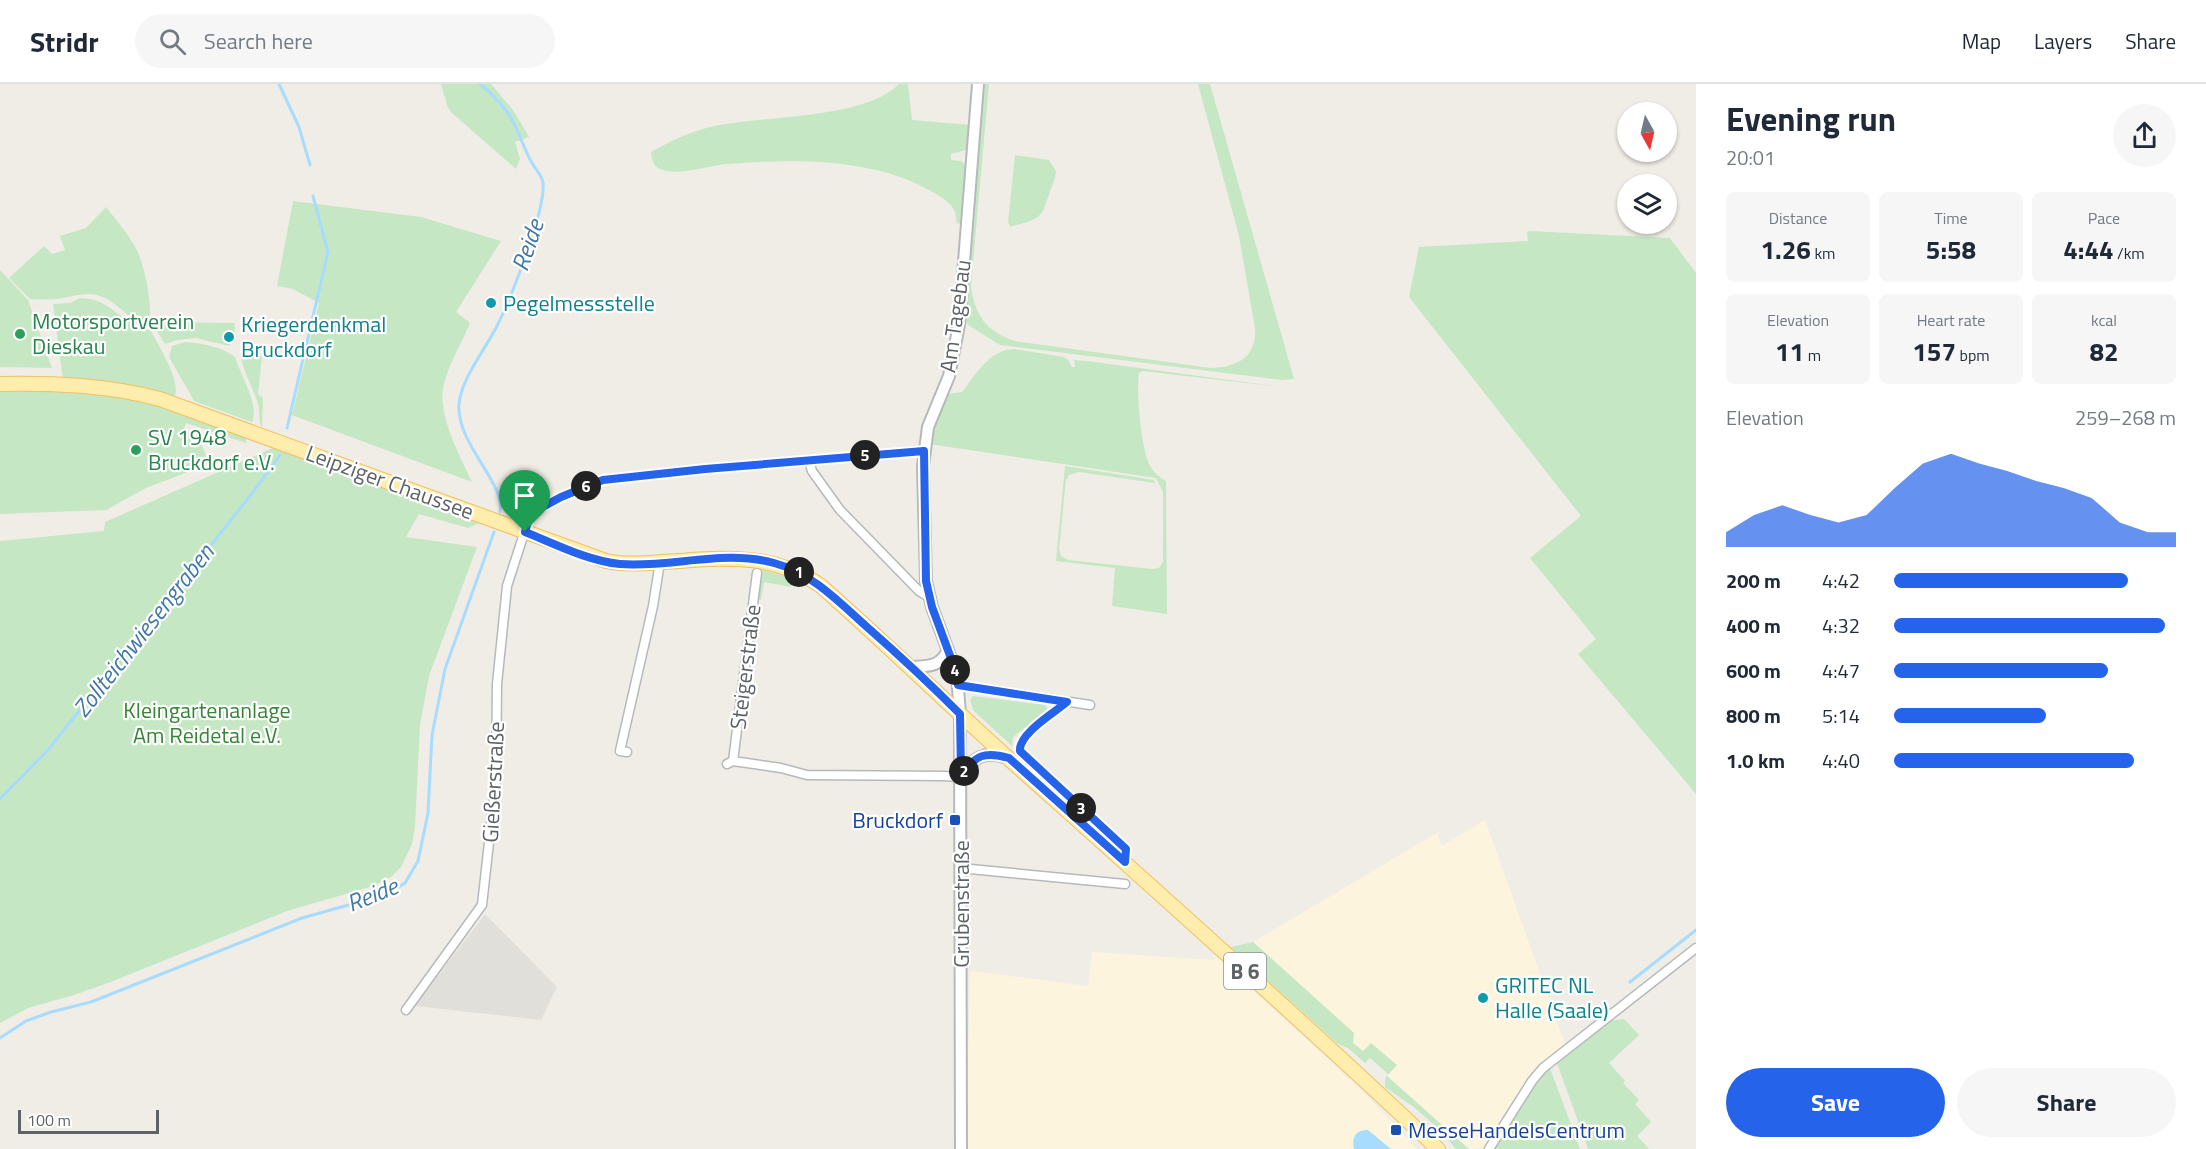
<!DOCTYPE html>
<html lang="en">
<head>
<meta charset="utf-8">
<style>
	body { margin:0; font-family:"Titillium Web",sans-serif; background:#f6f6f7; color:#1f2937; height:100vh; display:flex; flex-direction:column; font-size:22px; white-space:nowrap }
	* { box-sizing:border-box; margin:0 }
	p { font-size:20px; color:#747a83 }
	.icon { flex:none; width:33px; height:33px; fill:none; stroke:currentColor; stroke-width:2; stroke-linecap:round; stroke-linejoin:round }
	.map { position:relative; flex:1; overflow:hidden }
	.sheet { display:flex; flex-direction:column; background:#fff; width:510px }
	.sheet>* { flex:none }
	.needle { width:39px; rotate:172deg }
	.controls { position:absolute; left:1617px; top:18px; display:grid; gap:12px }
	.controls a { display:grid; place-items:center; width:60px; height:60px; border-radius:50%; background:#fff; box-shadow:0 2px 4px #0004; font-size:30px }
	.scale { position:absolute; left:18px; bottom:15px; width:141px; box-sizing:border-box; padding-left:6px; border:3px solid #5d6266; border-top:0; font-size:16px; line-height:21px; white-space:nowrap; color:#5d6266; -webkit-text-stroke:4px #fff; paint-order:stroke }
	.pin { position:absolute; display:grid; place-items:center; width:51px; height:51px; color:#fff; margin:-62px -26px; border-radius:50% 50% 50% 0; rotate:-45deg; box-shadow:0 0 6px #0007 }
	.pin .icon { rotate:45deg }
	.km { position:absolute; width:30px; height:30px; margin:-15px; border-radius:50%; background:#222; color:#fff; font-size:16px; line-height:30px; text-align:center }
	.round { display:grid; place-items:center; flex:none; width:63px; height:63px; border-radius:32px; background:#f6f6f7 }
	.head { display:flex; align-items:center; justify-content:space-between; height:102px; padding:0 30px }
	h1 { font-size:33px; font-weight:700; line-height:45px }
	.stats { display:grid; grid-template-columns:repeat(3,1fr); gap:9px; height:102px; padding:6px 30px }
	.stats div { display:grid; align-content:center; border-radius:9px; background:#f6f6f7; text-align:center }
	.stats b { font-size:26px; font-weight:700 }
	.stats small { font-size:16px; font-weight:400 }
	.stats p { font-size:16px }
	.chart { height:168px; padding:12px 30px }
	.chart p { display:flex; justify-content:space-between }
	.chart svg { width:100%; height:108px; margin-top:6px; fill:#2563eb; opacity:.7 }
	.action { display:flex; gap:12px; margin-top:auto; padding:12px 30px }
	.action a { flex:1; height:69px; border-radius:36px; background:#2563eb; color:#fff; font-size:24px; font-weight:700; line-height:69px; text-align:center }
	.action a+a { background:#f6f6f7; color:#1f2937 }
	ul { padding:0 30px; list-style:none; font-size:20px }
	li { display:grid; grid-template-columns:96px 72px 1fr; align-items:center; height:45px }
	li i { height:15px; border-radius:8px; background:#2563eb }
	header { display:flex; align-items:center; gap:36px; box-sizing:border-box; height:84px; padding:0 30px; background:#fff; border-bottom:2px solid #e0e1e3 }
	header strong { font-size:28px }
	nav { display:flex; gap:33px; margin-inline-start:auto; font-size:21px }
	.search { width:420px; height:54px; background:#f6f6f7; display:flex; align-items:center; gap:15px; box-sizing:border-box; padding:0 21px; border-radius:33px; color:#747a83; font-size:22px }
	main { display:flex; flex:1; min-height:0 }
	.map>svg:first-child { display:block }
	.commercial { fill:#fdf4dd }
	.industrial { fill:#e1dfda }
	.green { fill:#c5e7c3 }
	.water { fill:#a8dcfe }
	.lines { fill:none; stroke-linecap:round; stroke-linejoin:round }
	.stream { stroke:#a8dcfe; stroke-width:3 }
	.minor-casing { stroke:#b6b9bc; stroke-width:11 }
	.tertiary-casing { stroke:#b6b9bc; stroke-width:14 }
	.primary-casing { stroke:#f0c15f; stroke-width:16 }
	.minor { stroke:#fff; stroke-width:8 }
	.tertiary { stroke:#fff; stroke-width:10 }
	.primary { stroke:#feedad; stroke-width:14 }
	.route-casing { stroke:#fff; stroke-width:12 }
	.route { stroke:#2563eb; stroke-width:8 }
	.culture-dot { fill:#0f9aa8; stroke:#fff; stroke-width:2 }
	.leisure-dot { fill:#2e9e5b; stroke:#fff; stroke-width:2 }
	.transit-dot { fill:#1a4fb4; stroke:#fff; stroke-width:2 }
	.labels { text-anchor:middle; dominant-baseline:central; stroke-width:4.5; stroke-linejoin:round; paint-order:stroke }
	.shield { fill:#fff; stroke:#8e9194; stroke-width:1.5 }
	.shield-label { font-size:21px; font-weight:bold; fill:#5d6266 }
	.culture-label { font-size:22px; fill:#0d838f; stroke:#fff; text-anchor:start }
	.street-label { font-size:22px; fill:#5d6266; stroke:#fff }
	.leisure-label { font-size:22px; fill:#27864d; stroke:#fff; text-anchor:start }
	.park-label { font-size:22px; fill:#368436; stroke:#fff }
	.transit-label { font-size:22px; fill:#164399; stroke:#fff; text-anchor:end }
	.water-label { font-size:24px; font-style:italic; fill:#4178a8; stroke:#fff }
</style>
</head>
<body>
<header>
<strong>Stridr</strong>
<div class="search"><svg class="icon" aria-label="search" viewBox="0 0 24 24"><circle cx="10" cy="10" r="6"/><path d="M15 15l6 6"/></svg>Search here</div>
<nav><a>Map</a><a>Layers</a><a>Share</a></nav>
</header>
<main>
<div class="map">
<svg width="1696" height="1065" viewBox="0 0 1696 1065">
	<rect width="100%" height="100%" fill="#f0ede6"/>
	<g class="commercial">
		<polygon points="1485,736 1565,960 1534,987 1486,1063 1469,1065 1387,992 1397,981 1363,967 1353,959 1354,949 1253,858 1437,749 1442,762"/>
		<polygon points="1092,868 1214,876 1217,873 1361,1006 1417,1065 966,1065 970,887 1088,902"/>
	</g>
	<polygon class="industrial" points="485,830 557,903 541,936 415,922"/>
	<g class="green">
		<polygon points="441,0 491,0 513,26 529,53 515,58 520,75 516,85 452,29 448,24"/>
		<path d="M899,0H908L912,36L971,41L969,65L951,70V76L961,77L968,82L963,141L957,139C956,135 956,129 954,126C950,117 936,110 929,106C870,73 792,75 726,80C709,82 683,90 667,87C655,85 652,79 651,68C673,56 695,45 720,41C767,32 867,34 899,0Z"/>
		<path d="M982,0H989L971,201C974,231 987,248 1015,257L1211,284C1237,283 1257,273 1255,244L1239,152L1198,0H1210L1294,295L1282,296L1000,261L968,241L964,235Z"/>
		<polygon points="1015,71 1049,76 1056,87 1055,94 1043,127 1038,133 1030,137 1010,143 1008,138"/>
		<path d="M293,117L421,133L501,157L456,228L470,239C462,259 449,279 444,300C436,329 460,372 472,398L292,331L319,219L293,205L277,202Z"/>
		<path d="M106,123C115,135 126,147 134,161C144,177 153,220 149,239C129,239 118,217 100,212C86,207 72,213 58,215C49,216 39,215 30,215L9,194L44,162L52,170L65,166L60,152L86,144Z"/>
		<polygon points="1529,147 1670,154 1696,189 1696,710 1578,570 1596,555 1530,474 1581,432 1409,213 1419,163 1528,157 1527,149"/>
		<polygon points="0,186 28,216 52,284 0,283"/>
		<path d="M80,214C104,215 110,225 128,237C135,241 144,244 151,247C158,261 181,297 175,312L63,295L53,220L70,219Z"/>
		<polygon points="162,238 235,239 234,256 229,262 196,254 177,256 165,260 155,244"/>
		<path d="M185,258C200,259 223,263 235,273C240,290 260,322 252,338L194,317L169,273L172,262Z"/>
		<path d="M1014,265L1064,273L1068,276L1072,283H1075L1074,276L1087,277L1273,302L1143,287L1139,289C1136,309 1141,361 1149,380C1153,388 1159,393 1166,397L1167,530L1112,522L1115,484L1056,477L1065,382L1154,396L1155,399L1079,388L1069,391L1066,396L1059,465L1061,472L1068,476L1153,485L1159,484L1163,478V408L1156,394L929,360L944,315L949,310L962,308C977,289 989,266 1014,265Z"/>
		<path d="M240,269L262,272L258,310L263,314L262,344C258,336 260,329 258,320C253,303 243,288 240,269Z"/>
		<path d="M0,306C46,306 92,305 138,315C175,323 211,340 246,353V359L186,339L184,345L200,356L209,380L146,404L106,426L0,430Z"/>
		<polygon points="273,364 479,439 468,444 419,430 406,453 477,463 429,592 420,641 415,743 412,760 401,783 391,793 373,802 287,827 108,899 74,911 28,924 0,939 0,457 104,447 105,438"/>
		<polygon points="763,486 787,493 793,499 791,503 764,498 761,516 758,515"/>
		<polygon points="973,612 1045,621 1048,626 1013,653 1012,662 974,627 970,617"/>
		<polygon points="1253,858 1354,949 1353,959 1363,967 1371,959 1397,981 1387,992 1469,1065 1456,1065 1439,1045 1415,1024 1385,1003 1385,995 1388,990 1370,974 1365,979 1348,964 1338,960 1231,863"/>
		<polygon points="1624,935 1639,951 1609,979 1625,997 1623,999 1639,1016 1635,1020 1651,1038 1637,1052 1649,1065 1588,1065 1557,979 1609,937"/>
		<path d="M1550,984L1580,1065H1494C1512,1037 1527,1007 1550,984Z"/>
	</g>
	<path class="water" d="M1368,1046L1391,1065H1354C1351,1054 1356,1045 1368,1046Z"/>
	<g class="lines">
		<g class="stream">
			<polyline points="279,0 299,43 310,81"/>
			<path d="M480,0C492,10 503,20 511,34C519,48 524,65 532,79C536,86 542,91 543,99C546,126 510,216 497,242C486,264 461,295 459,320C456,360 506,399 500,428"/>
			<polyline points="287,344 328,168 313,112"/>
			<polyline points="0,715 48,666 250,412 280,371"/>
			<polyline points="1630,898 1696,846"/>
			<polyline points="0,954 26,937 51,928 91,918 302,834 388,810 405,799 418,777 428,729 432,651 445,585 494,448"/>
		</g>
		<g class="minor-casing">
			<g id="minor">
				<polyline points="809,377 812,387 840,426 919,507 929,513"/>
				<polyline points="958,601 1090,621"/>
				<path d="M1067,618C1054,628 1018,650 1020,667L1126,765L1125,778"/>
				<polyline points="627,668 620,667 653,522 660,478"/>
				<polyline points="733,677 757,489"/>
				<polyline points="727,680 733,677 781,684 807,691 943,692 961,693"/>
				<polyline points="960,784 1125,800"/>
				<polyline points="406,926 482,821 496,696 497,600 507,502 529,434 537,426 561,413 603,396 705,385 924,367"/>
				<polyline points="1489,1065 1532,997 1543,984 1696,864"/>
			</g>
		</g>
		<g class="tertiary-casing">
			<g id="tertiary">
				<path d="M912,583C929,582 940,583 948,566"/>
				<path d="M961,691C975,673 983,667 1005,673"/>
				<polyline points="961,1065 960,630 957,591 932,523 926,497 923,382 928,343 949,292 959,241 978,0"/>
			</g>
		</g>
		<g class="primary-casing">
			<path id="primary" d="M0,300C55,299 107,301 160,315L606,477C624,481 642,480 661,478C720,475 769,466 821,502C884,558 945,617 1008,674C1152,803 1297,932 1438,1065"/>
		</g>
		<use href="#minor" class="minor"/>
		<use href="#tertiary" class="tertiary"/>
		<use href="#primary" class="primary"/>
	</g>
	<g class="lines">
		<g class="route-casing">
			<path id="route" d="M924,367L926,497L932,523L952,577L958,601L1067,618C1055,628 1018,650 1020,667L1126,765L1125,778L1009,674C984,667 976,671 961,691L960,630C930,600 899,571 867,543C839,518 812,489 774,479C724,465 671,484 620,480C588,477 555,460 525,448L529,434L537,426L561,413L603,396L705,385Z"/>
		</g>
		<use href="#route" class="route"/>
	</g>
	<g class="culture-dot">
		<circle cx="491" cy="219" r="6"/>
		<circle cx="229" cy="253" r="6"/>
		<circle cx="1483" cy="914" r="6"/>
	</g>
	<g class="leisure-dot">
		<circle cx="20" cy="250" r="6"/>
		<circle cx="136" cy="366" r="6"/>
	</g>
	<g class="transit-dot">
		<rect x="949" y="730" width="12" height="12" rx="3"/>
		<rect x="1390" y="1040" width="12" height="12" rx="3"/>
	</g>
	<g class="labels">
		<rect class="shield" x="1224" y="869" width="42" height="36" rx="4.5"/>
		<g class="shield-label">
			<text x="1245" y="887">B 6</text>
		</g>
		<g class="culture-label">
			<text x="503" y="219">Pegelmessstelle</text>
			<text x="241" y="240">Kriegerdenkmal<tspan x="241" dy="25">Bruckdorf</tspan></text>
			<text x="1495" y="901">GRITEC NL<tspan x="1495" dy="25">Halle (Saale)</tspan></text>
		</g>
		<g class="street-label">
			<text transform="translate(955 232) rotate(-82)">Am Tagebau</text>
			<text transform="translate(390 398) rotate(20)">Leipziger Chaussee</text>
			<text transform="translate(745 583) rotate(-83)">Steigerstraße</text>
			<text transform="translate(493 698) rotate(-87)">Gießerstraße</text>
			<text transform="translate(961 820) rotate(-90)">Grubenstraße</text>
		</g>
		<g class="leisure-label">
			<text x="32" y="237">Motorsportverein<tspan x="32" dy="25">Dieskau</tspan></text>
			<text x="148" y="353">SV 1948<tspan x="148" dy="25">Bruckdorf e.V.</tspan></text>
		</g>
		<g class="park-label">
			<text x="207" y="626">Kleingartenanlage<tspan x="207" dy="25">Am Reidetal e.V.</tspan></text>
		</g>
		<g class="transit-label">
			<text x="943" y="736">Bruckdorf</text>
			<text x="1408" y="1046" text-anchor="start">MesseHandelsCentrum</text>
		</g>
		<g class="water-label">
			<text transform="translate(527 161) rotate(-71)">Reide</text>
			<text transform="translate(143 546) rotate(-52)">Zollteichwiesengraben</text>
			<text transform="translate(372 810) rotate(-22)">Reide</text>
		</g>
	</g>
</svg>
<div class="controls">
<a><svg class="needle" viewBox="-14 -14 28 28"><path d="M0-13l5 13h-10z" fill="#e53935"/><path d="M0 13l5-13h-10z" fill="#747a83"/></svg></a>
<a><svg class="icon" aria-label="layers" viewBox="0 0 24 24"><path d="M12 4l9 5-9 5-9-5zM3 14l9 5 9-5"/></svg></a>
</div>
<div class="scale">100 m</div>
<div class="pin" style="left:525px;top:448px;background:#1e9e55"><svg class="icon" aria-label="arrive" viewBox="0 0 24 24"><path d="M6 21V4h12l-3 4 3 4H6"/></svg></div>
<b class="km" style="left:799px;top:488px">1</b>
<b class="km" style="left:964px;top:687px">2</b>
<b class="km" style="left:1081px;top:724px">3</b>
<b class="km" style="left:955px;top:586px">4</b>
<b class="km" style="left:865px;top:371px">5</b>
<b class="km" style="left:586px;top:402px">6</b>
</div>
<section class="sheet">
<div class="head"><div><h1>Evening run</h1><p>20:01</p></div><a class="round"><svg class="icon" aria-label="share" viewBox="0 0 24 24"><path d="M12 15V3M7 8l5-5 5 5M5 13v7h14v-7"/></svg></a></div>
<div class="stats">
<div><p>Distance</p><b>1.26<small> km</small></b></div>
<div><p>Time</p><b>5:58</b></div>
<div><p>Pace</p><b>4:44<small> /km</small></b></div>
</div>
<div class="stats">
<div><p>Elevation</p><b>11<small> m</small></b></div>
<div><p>Heart rate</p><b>157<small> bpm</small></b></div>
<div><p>kcal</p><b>82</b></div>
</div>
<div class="chart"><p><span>Elevation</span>259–268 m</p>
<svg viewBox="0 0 160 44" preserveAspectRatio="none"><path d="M0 44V38L10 31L20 27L30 31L40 34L50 31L60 20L70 10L80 6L90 10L100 13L110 17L120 20L130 24L140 34L150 38L160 38V44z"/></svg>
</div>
<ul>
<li><b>200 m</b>4:42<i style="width:83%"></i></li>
<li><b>400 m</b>4:32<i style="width:96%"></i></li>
<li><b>600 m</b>4:47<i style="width:76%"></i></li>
<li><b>800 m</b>5:14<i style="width:54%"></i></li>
<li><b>1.0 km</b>4:40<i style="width:85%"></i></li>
</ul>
<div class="action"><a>Save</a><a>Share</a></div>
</section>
</main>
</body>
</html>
